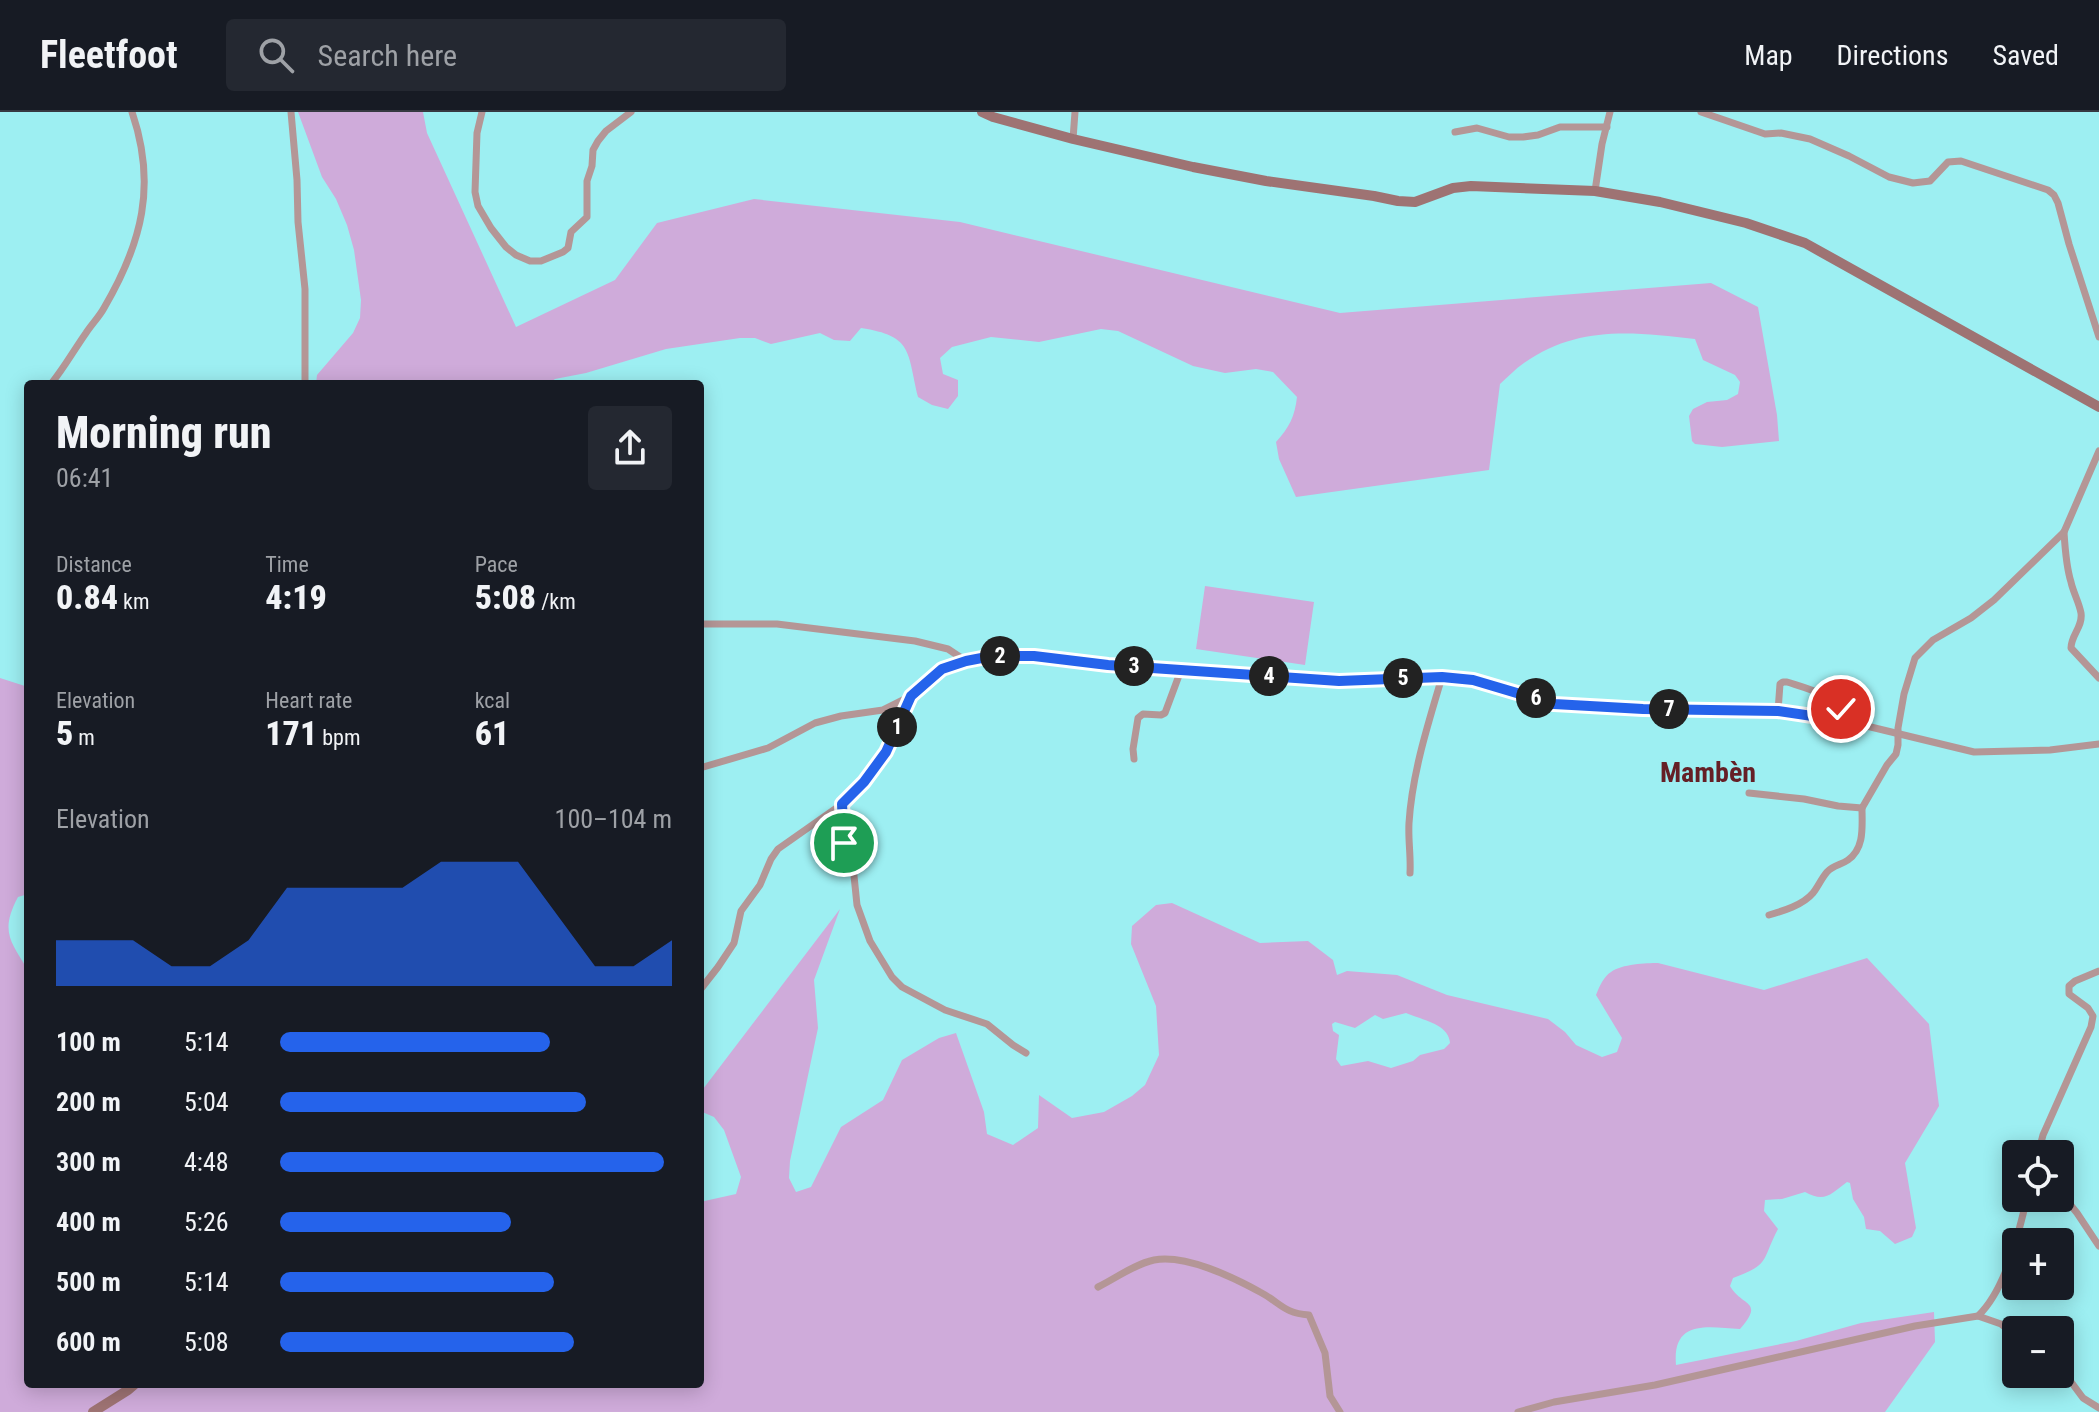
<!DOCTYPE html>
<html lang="en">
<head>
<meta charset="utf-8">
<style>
	body { margin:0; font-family:"Roboto Condensed",sans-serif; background:#242831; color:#f1f3f6; height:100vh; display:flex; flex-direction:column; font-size:30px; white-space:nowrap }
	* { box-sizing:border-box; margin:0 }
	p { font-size:26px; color:#9ea1a6 }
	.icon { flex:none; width:44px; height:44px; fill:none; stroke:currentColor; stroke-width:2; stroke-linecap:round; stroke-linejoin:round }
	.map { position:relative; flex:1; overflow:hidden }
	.details { position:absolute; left:24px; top:268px; width:680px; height:1008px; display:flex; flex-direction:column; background:#171b24; border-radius:8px; box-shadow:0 4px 20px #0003 }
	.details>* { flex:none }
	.buttons { position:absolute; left:2002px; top:1028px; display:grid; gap:16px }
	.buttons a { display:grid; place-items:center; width:72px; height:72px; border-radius:8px; background:#171b24; box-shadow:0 4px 20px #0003; font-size:40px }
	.pin { position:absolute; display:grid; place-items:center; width:68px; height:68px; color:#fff; margin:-34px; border:4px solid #fff; border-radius:50%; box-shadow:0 2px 8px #0007 }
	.km { position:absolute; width:40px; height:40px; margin:-20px; border-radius:50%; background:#222; color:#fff; font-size:22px; line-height:40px; text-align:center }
	.round { display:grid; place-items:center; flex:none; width:84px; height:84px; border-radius:8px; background:#242831 }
	.head { display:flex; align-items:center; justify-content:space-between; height:136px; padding:0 32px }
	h1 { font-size:44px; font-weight:800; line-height:60px }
	.metrics { display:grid; grid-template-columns:repeat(3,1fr); gap:12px; height:136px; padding:8px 32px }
	.metrics div { display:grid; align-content:center }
	.metrics b { font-size:34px; font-weight:800 }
	.metrics small { font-size:22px; font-weight:400 }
	.metrics p { font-size:22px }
	.chart { height:224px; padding:16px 32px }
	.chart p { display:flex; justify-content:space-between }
	.chart svg { width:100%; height:144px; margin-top:8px; fill:#2563eb; opacity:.7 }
	ul { padding:0 32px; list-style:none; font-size:26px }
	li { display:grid; grid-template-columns:128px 96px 1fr; align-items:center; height:60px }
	li i { height:20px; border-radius:10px; background:#2563eb }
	header { display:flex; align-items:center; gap:48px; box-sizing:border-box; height:112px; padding:0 40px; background:#171b24; border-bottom:2px solid #363941 }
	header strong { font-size:38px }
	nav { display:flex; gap:44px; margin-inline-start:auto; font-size:28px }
	.search { width:560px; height:72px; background:#242831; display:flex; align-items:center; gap:20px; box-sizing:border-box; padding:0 28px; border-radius:8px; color:#9ea1a6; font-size:30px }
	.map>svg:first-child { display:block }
	.green { fill:#cfabda; fill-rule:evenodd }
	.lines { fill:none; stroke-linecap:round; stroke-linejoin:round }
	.street { stroke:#b49696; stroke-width:7 }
	.secondary { stroke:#9e7373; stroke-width:10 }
	.route-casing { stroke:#fff; stroke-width:16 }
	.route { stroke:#2563eb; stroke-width:10 }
	.labels { text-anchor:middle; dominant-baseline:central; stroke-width:7; stroke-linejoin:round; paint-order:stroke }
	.quarter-label { font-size:28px; font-weight:bold; fill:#651f26; stroke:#9deff2 }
</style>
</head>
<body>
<header>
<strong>Fleetfoot</strong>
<div class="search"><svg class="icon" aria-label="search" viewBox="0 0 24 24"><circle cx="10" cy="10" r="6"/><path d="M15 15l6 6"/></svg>Search here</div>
<nav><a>Map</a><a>Directions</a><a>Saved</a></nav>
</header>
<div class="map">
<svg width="2099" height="1300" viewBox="0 0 2099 1300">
	<rect width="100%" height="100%" fill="#9deff2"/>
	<g class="green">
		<path d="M298,0H423L427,21L516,215L615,168L657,111L754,87L960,110L1340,201L1711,171L1758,195L1777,303L1779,329L1722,335L1695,332L1692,329L1689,304L1693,297L1707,290L1727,288L1738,282L1740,270L1735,263L1703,248L1695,227C1633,220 1578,213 1524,251C1515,257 1508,265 1500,272L1489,358L1296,385L1279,347L1276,330C1289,316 1295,304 1297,285L1273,260L1256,257L1225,261L1193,254L1118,219L1101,217L1039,230L991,225L952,235L940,246L943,262L958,268V284L948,297L932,293L918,285C907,239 913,224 861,216L850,229L834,228L820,221L771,232L755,226H740L666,237L586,261L555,267L548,272H316L317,263L353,221L360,206L361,188L354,138L347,113L336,87L322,65Z"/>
		<polygon points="1205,474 1314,490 1305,553 1196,537"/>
		<path d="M0,566L28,575V782L18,785C0,819 10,829 28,858V1272H700V1090L736,1082L741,1065L724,1018L714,1005L700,999V981L840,797L814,868L818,916L790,1049L789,1066L796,1080L811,1075L841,1015L883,988L902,948L939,926L956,921L984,1000L987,1022L1013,1033L1038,1016L1039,983L1072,1006L1104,1000L1132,984L1145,973L1159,943L1156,894L1131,832L1132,814L1156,793L1172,791L1260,831L1308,829L1333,848L1337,863L1347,859L1397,863L1447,883L1548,907L1565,920L1576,933L1602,945L1617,940L1622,926L1596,883C1599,875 1604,864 1611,860C1622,852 1646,851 1658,851L1764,878L1867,846L1929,912L1939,994L1905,1051L1916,1116L1912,1125L1895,1132L1880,1119L1866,1117L1864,1105L1853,1087L1850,1071L1847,1070C1831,1082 1825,1091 1805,1080L1782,1087L1765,1088L1764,1099L1778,1117C1761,1149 1771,1152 1733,1166L1730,1174C1742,1195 1765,1188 1740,1217C1708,1215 1672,1207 1676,1253L1796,1229L1861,1211L1934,1200L1935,1230L1885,1300H0ZM1406,901C1422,908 1449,912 1450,931L1444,937L1420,943L1413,949L1391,956L1368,949L1341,954L1336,947L1339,923L1333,919L1332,912L1335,910L1355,916L1375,903L1383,907Z"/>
	</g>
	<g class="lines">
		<g class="street">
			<polyline points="291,0 297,68 298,110 305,177 305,272"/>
			<polyline points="482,0 477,21 475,80 478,94 491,116 506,135 516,143 530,149 541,149 563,140 568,136 571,120 587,105 587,69 592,54 593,38 598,29 606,19 631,0"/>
			<polyline points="1701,0 1765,22 1781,21 1810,27 1849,44 1889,65 1913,71 1930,69 1948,50 1961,49 2048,78 2054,83 2058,91 2069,132 2099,225"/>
			<polyline points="1455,20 1477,16 1509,25 1523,25 1538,23 1560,15 1607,15"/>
			<polyline points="1073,27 1075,0"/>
			<polyline points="1595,79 1602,32 1610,0"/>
			<path d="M51,272C64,256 74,238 86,221C92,212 99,205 104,196C142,131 157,73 132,0"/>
			<path d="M2064,420C2065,436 2066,454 2071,470C2073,480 2079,490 2081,501C2083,515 2071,523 2071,536L2099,566"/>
			<polyline points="700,512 777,512 915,529 948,537 966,549"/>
			<path d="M1778,599L1780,572L1783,570H1787C1812,578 1835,582 1846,609"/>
			<polyline points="1134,647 1133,637 1138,606 1143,602 1161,603 1165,601 1181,558"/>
			<polyline points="700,656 768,636 815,611 841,604 883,598 909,585"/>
			<polyline points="1749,681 1804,687 1838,694 1862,696 1887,653 1896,642 1898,633 1898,616 1904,582 1915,546 1933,528 1971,506 1994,488 2064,420 2099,339"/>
			<polyline points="842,692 844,731 853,754 857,793 870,829 892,865 902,875 945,898 987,912 1013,933 1026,941"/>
			<path d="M1410,761C1411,744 1408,728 1409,711C1412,662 1428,612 1442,565"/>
			<path d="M1769,803C1783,799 1803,793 1813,781C1818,775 1821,767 1827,760C1833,753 1841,753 1848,748C1865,736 1862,714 1862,696"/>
			<polyline points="700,878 718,855 734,831 741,799 760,773 771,747 778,737 842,692 864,670 886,640 911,584 942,557 966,549 992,544 1034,544 1108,553 1339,569 1410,565 1442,565 1473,568 1554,592 1643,597 1778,599 1846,609 1974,640 2050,638 2099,632"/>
			<polyline points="2038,1042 2043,1023 2091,915 2093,904 2088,896 2069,882 2069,874 2075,869 2099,859"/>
			<polyline points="2060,1080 2077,1101 2099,1134"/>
			<path d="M1098,1175C1116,1166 1135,1152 1154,1148C1185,1142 1233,1165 1260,1180C1281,1191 1283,1201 1309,1203L1325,1241L1330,1284L1340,1300"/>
			<polyline points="1978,1204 2001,1212 2016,1224"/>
			<polyline points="2060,1255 2083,1286 2099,1296"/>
			<path d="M1518,1300L1554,1290L1655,1273L1915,1214L1978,1204C2006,1177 2018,1123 2027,1086"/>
		</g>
		<g class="secondary">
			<polyline points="982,0 993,5 1073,27 1193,55 1266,69 1374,84 1398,89 1415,90 1453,76 1471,74 1595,79 1660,90 1746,111 1805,131 2099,295"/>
			<polyline points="93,1300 128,1278 135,1272"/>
		</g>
	</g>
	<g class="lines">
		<g class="route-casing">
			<polyline id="route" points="844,731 842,692 864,670 886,640 911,584 942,557 966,549 992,544 1034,544 1108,553 1339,569 1442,565 1473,568 1554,592 1643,597 1778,599 1846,609 1841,597"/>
		</g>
		<use href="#route" class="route"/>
	</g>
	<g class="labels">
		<g class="quarter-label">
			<text x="1708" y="660">Mambèn</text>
		</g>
	</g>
</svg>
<div class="buttons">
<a><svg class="icon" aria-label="locate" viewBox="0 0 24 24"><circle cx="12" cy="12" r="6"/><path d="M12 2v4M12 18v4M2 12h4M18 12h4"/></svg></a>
<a>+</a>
<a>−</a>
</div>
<div class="pin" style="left:844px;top:731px;background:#1e9e55"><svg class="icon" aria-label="arrive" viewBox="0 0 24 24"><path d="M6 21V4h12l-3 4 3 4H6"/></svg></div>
<div class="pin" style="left:1841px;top:597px;background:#d93025"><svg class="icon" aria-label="check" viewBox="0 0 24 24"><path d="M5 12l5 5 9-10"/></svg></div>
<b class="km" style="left:897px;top:615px">1</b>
<b class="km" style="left:1000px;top:544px">2</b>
<b class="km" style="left:1134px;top:554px">3</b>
<b class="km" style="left:1269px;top:564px">4</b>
<b class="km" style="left:1403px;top:566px">5</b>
<b class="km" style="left:1536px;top:586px">6</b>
<b class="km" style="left:1669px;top:597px">7</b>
<section class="details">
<div class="head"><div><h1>Morning run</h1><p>06:41</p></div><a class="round"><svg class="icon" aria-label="share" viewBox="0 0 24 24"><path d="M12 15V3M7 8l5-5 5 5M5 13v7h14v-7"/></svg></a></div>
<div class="metrics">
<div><p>Distance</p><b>0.84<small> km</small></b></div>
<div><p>Time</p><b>4:19</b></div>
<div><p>Pace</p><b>5:08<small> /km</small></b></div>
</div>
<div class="metrics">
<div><p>Elevation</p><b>5<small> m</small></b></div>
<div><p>Heart rate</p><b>171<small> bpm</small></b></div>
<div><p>kcal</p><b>61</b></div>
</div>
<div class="chart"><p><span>Elevation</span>100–104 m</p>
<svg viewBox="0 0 160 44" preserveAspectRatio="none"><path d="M0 44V30L10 30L20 30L30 38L40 38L50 30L60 14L70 14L80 14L90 14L100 6L110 6L120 6L130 22L140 38L150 38L160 30V44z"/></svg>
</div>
<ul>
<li><b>100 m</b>5:14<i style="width:69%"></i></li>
<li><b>200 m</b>5:04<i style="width:78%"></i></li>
<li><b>300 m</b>4:48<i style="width:98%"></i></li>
<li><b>400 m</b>5:26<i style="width:59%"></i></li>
<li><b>500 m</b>5:14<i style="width:70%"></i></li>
<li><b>600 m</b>5:08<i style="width:75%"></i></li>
</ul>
</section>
</div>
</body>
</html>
